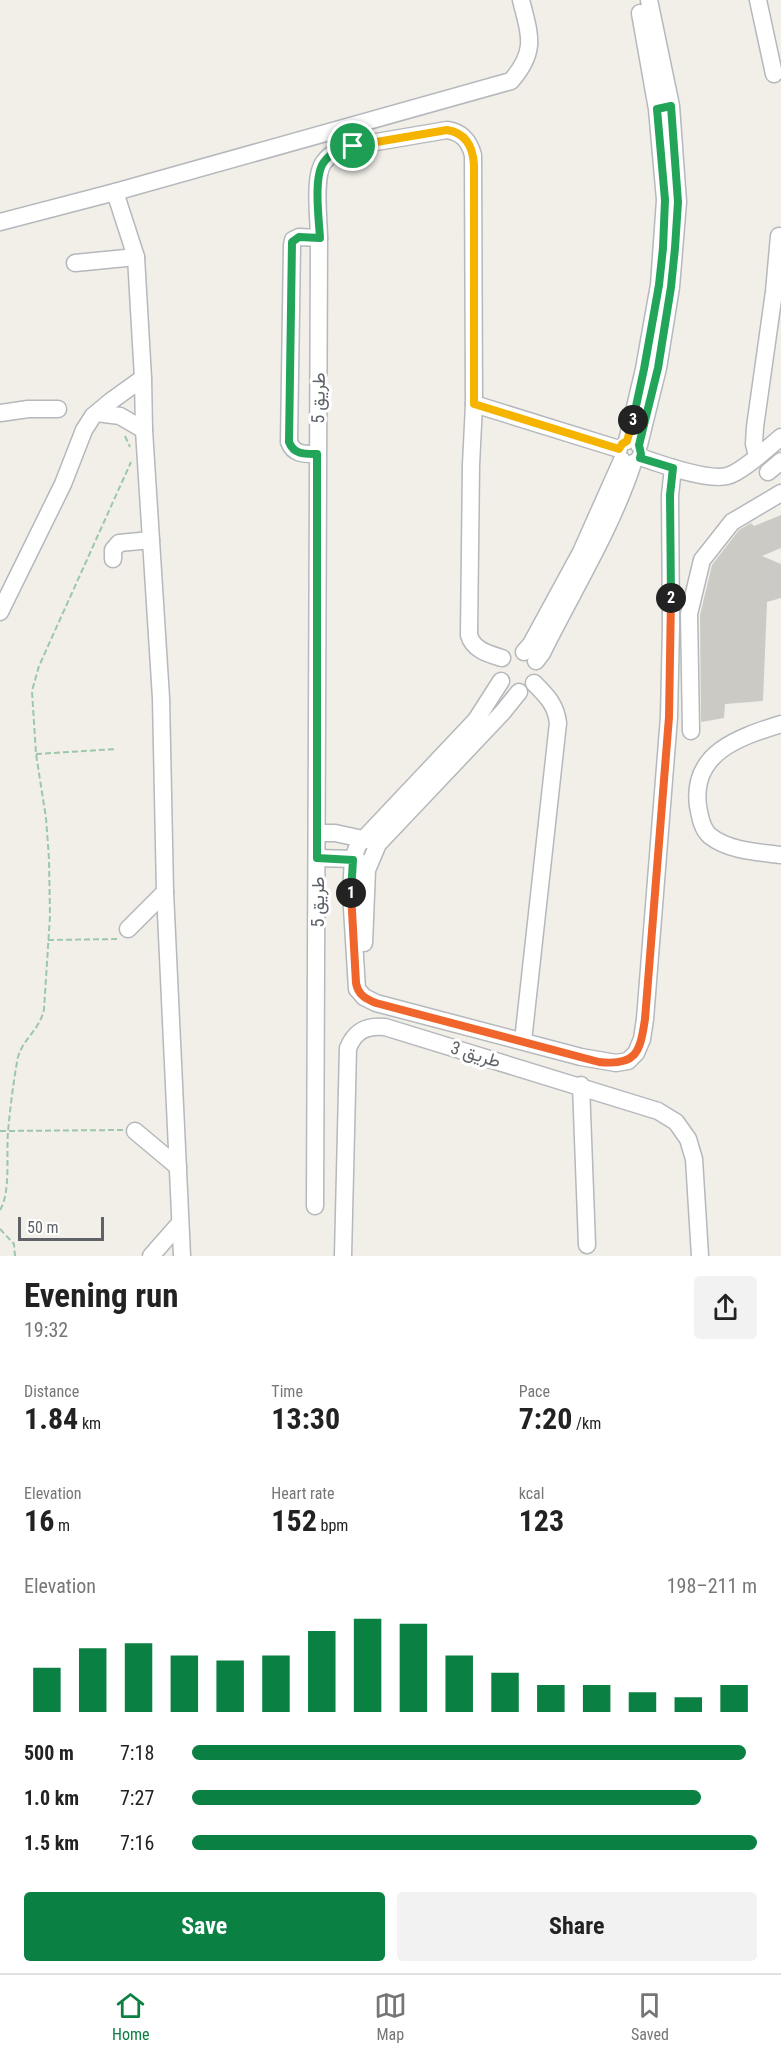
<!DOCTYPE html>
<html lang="en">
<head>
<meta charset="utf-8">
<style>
	body { margin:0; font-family:"Roboto Condensed",Vazirmatn,sans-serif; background:#f2f2f2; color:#222; height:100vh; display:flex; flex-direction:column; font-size:22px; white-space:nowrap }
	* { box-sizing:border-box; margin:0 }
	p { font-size:20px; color:#767676 }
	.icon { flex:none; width:33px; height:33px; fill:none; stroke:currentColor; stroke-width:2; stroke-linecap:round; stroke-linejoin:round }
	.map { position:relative; height:1256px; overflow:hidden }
	.panel { display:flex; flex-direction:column; background:#fff; flex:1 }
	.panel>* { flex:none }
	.scale { position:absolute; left:18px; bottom:15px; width:86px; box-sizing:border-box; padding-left:6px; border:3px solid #5f6368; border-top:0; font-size:16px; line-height:21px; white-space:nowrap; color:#5f6368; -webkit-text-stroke:4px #fff; paint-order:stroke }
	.pin { position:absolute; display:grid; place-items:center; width:51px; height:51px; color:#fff; margin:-26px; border:3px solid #fff; border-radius:50%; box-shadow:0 2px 6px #0007 }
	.km { position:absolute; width:30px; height:30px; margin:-15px; border-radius:50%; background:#222; color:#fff; font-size:16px; line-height:30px; text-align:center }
	.round { display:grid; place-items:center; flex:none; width:63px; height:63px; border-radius:6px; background:#f2f2f2 }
	.headline { display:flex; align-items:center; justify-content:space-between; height:102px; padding:0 24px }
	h1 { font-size:33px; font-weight:700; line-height:45px }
	.metrics { display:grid; grid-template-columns:repeat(3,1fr); gap:9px; height:102px; padding:6px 24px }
	.metrics div { display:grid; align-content:center }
	.metrics b { font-size:30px; font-weight:700 }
	.metrics small { font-size:16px; font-weight:400 }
	.metrics p { font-size:16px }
	.chart { height:168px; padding:12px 24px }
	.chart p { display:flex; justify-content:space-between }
	.chart svg { width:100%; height:108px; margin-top:6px; stroke:#0b8043; stroke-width:6 }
	.button { display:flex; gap:12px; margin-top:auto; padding:12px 24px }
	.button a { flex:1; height:69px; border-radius:6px; background:#0b8043; color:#fff; font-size:24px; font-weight:700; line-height:69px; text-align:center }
	.button a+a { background:#f2f2f2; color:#222 }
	ul { padding:0 24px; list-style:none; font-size:20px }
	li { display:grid; grid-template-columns:96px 72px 1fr; align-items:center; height:45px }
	li i { height:15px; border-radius:8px; background:#0b8043 }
	.menu { display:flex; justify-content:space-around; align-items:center; height:84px; border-top:2px solid #e0e0e0; background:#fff; font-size:16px; color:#767676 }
	.menu a { display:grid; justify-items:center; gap:3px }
	.menu .active { color:#0b8043 }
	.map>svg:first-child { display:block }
	.building { fill:#cccac5 }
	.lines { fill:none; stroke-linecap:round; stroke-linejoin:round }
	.minor-casing { stroke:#b5b8bc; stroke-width:19 }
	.path { stroke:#9cc7a9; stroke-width:2; stroke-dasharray:6 3; stroke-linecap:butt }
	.minor { stroke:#fff; stroke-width:16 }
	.split-1-casing { stroke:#fff; stroke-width:12 }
	.split-2-casing { stroke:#fff; stroke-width:12 }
	.split-3-casing { stroke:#fff; stroke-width:12 }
	.split-4-casing { stroke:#fff; stroke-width:12 }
	.split-1 { stroke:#22a559; stroke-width:8 }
	.split-2 { stroke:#f0652b; stroke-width:8 }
	.split-3 { stroke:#22a559; stroke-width:8 }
	.split-4 { stroke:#f5b400; stroke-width:8 }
	.labels { text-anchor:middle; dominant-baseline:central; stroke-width:6; stroke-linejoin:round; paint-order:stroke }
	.street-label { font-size:18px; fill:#5f6368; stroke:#fff }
</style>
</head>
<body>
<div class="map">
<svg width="781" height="1256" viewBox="0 0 781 1256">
	<rect width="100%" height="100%" fill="#f1efe8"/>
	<polygon class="building" points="781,515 781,548 762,556 781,564 781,598 767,602 763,701 725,704 724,718 701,722 700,615 712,565 739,530 751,523 754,526"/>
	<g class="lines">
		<g class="minor-casing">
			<g id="minor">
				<polyline points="758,0 774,74"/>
				<polyline points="115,192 136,257 143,378 144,430 161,698 165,892 182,1256"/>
				<path d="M0,222L115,192L511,81C537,51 530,36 521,0"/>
				<polyline points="75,263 136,257"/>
				<polyline points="474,404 619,449"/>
				<polyline points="0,413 28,409 58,409"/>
				<polyline points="97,413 120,416 144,430"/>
				<polyline points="627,441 644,369 659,285 665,200 657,109 640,13"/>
				<polyline points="639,445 658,368 671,287 678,202 671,106 649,0"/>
				<path d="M317,454C305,454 294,455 289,442L292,245L293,240L299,237L319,238"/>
				<polyline points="757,456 754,444 755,427 774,292 779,236"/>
				<path d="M640,457C660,464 707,481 727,476C741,473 769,447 781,437"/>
				<polyline points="768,472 781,461"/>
				<polyline points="113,559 113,550 119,543 151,540"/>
				<polyline points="0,612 63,484 84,430 93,416 111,401 143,378"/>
				<polyline points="524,652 531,644 581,552 622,460"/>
				<path d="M536,661L542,653C573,590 611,530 633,463"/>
				<polyline points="501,681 476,720 358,845 353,859 351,892 357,989 364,997 376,1003 581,1057 616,1063 628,1061 636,1053 642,1039 645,1019 669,717 671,626 670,495 673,468"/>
				<path d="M781,724C740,737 691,752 698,806C700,817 702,829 710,836C729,851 758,852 781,855"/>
				<polyline points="691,731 689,614 702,560 732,522 781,493"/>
				<polyline points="317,833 335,833 372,841"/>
				<polyline points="317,858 353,859 362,863"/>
				<polyline points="128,929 165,892"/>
				<polyline points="364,943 367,870 378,844 502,713 519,692"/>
				<path d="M523,1041L558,723C556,705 547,696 534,683"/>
				<polyline points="581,1085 587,1245"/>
				<polyline points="135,1131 178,1167"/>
				<path d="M315,1206L319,238C319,220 313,176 324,162C331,152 342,149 353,146L447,130C462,132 469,141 473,155L474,404L471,465L469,635C473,650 489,654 502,658"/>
				<polyline points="151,1256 180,1223"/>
				<path d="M343,1256L348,1048C355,1031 366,1025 385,1027L658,1111L676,1122L688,1139L694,1159L700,1256"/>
			</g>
		</g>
		<g class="path">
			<polyline points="125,436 130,447"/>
			<polyline points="36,754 117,749"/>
			<polyline points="48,940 120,939"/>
			<polyline points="0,1131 123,1130"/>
			<path d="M0,1210C11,1192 6,1154 8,1132C10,1109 13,1085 17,1062C20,1040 40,1031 44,1009L50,916L49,859L46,818L36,754L32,691L39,666L131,462"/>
			<polyline points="0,1229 14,1244 15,1256"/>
		</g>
		<use href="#minor" class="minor"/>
	</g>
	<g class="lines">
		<g class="split-1-casing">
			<path id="split-1" d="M351,893L353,860L317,858V454C305,454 294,455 289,442L292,242L299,237L320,238C319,220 313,176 324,162C331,152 342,149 353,146"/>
		</g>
		<g class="split-2-casing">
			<path id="split-2" d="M351,893L356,983C358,995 366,999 376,1003L599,1062C636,1066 640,1053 645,1019L669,717L671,598"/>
		</g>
		<g class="split-3-casing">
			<polyline id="split-3" points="633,420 644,369 659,285 663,248 665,200 657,109 671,106 678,202 675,248 671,287 658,368 639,445 641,454 640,458 673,468 670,495 671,598"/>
		</g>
		<g class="split-4-casing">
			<path id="split-4" d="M353,146L447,130C466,133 473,147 474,165V404L619,449L622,444L627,441L633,420"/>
		</g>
		<use href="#split-1" class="split-1"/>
		<use href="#split-2" class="split-2"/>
		<use href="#split-3" class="split-3"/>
		<use href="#split-4" class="split-4"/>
	</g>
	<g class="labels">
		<g class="street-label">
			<text transform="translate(318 398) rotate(-89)">طريق 5</text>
			<text transform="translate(317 902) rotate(-90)">طريق 5</text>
			<text transform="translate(476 1054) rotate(17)">طريق 3</text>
		</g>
	</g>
</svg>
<div class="scale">50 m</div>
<div class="pin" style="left:353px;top:146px;background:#1e9e55"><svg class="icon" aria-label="arrive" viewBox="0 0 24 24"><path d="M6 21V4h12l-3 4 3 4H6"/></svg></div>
<b class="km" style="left:351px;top:893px">1</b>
<b class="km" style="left:671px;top:598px">2</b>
<b class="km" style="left:633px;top:420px">3</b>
</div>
<section class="panel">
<div class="headline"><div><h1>Evening run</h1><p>19:32</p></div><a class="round"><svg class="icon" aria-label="share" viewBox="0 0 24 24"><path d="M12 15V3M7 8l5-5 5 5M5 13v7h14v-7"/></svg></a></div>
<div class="metrics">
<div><p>Distance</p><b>1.84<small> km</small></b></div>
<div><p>Time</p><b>13:30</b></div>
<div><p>Pace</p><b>7:20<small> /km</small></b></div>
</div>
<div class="metrics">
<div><p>Elevation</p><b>16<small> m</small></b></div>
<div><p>Heart rate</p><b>152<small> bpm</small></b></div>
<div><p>kcal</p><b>123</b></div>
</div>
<div class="chart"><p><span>Elevation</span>198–211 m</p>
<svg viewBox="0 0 160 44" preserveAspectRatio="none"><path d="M5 44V26M15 44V18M25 44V16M35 44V21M45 44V23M55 44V21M65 44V11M75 44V6M85 44V8M95 44V21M105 44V28M115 44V33M125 44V33M135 44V36M145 44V38M155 44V33"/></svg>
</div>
<ul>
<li><b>500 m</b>7:18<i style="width:98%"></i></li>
<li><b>1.0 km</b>7:27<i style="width:90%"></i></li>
<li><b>1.5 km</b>7:16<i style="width:100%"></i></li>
</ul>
<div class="button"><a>Save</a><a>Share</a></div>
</section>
<nav class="menu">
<a class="active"><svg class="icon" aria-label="home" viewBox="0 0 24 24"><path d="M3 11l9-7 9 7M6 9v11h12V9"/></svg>Home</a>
<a><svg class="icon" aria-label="map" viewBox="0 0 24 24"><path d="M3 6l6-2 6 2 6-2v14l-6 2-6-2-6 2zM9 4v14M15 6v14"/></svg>Map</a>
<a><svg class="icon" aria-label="saved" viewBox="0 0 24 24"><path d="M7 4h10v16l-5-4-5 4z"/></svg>Saved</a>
</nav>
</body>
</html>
